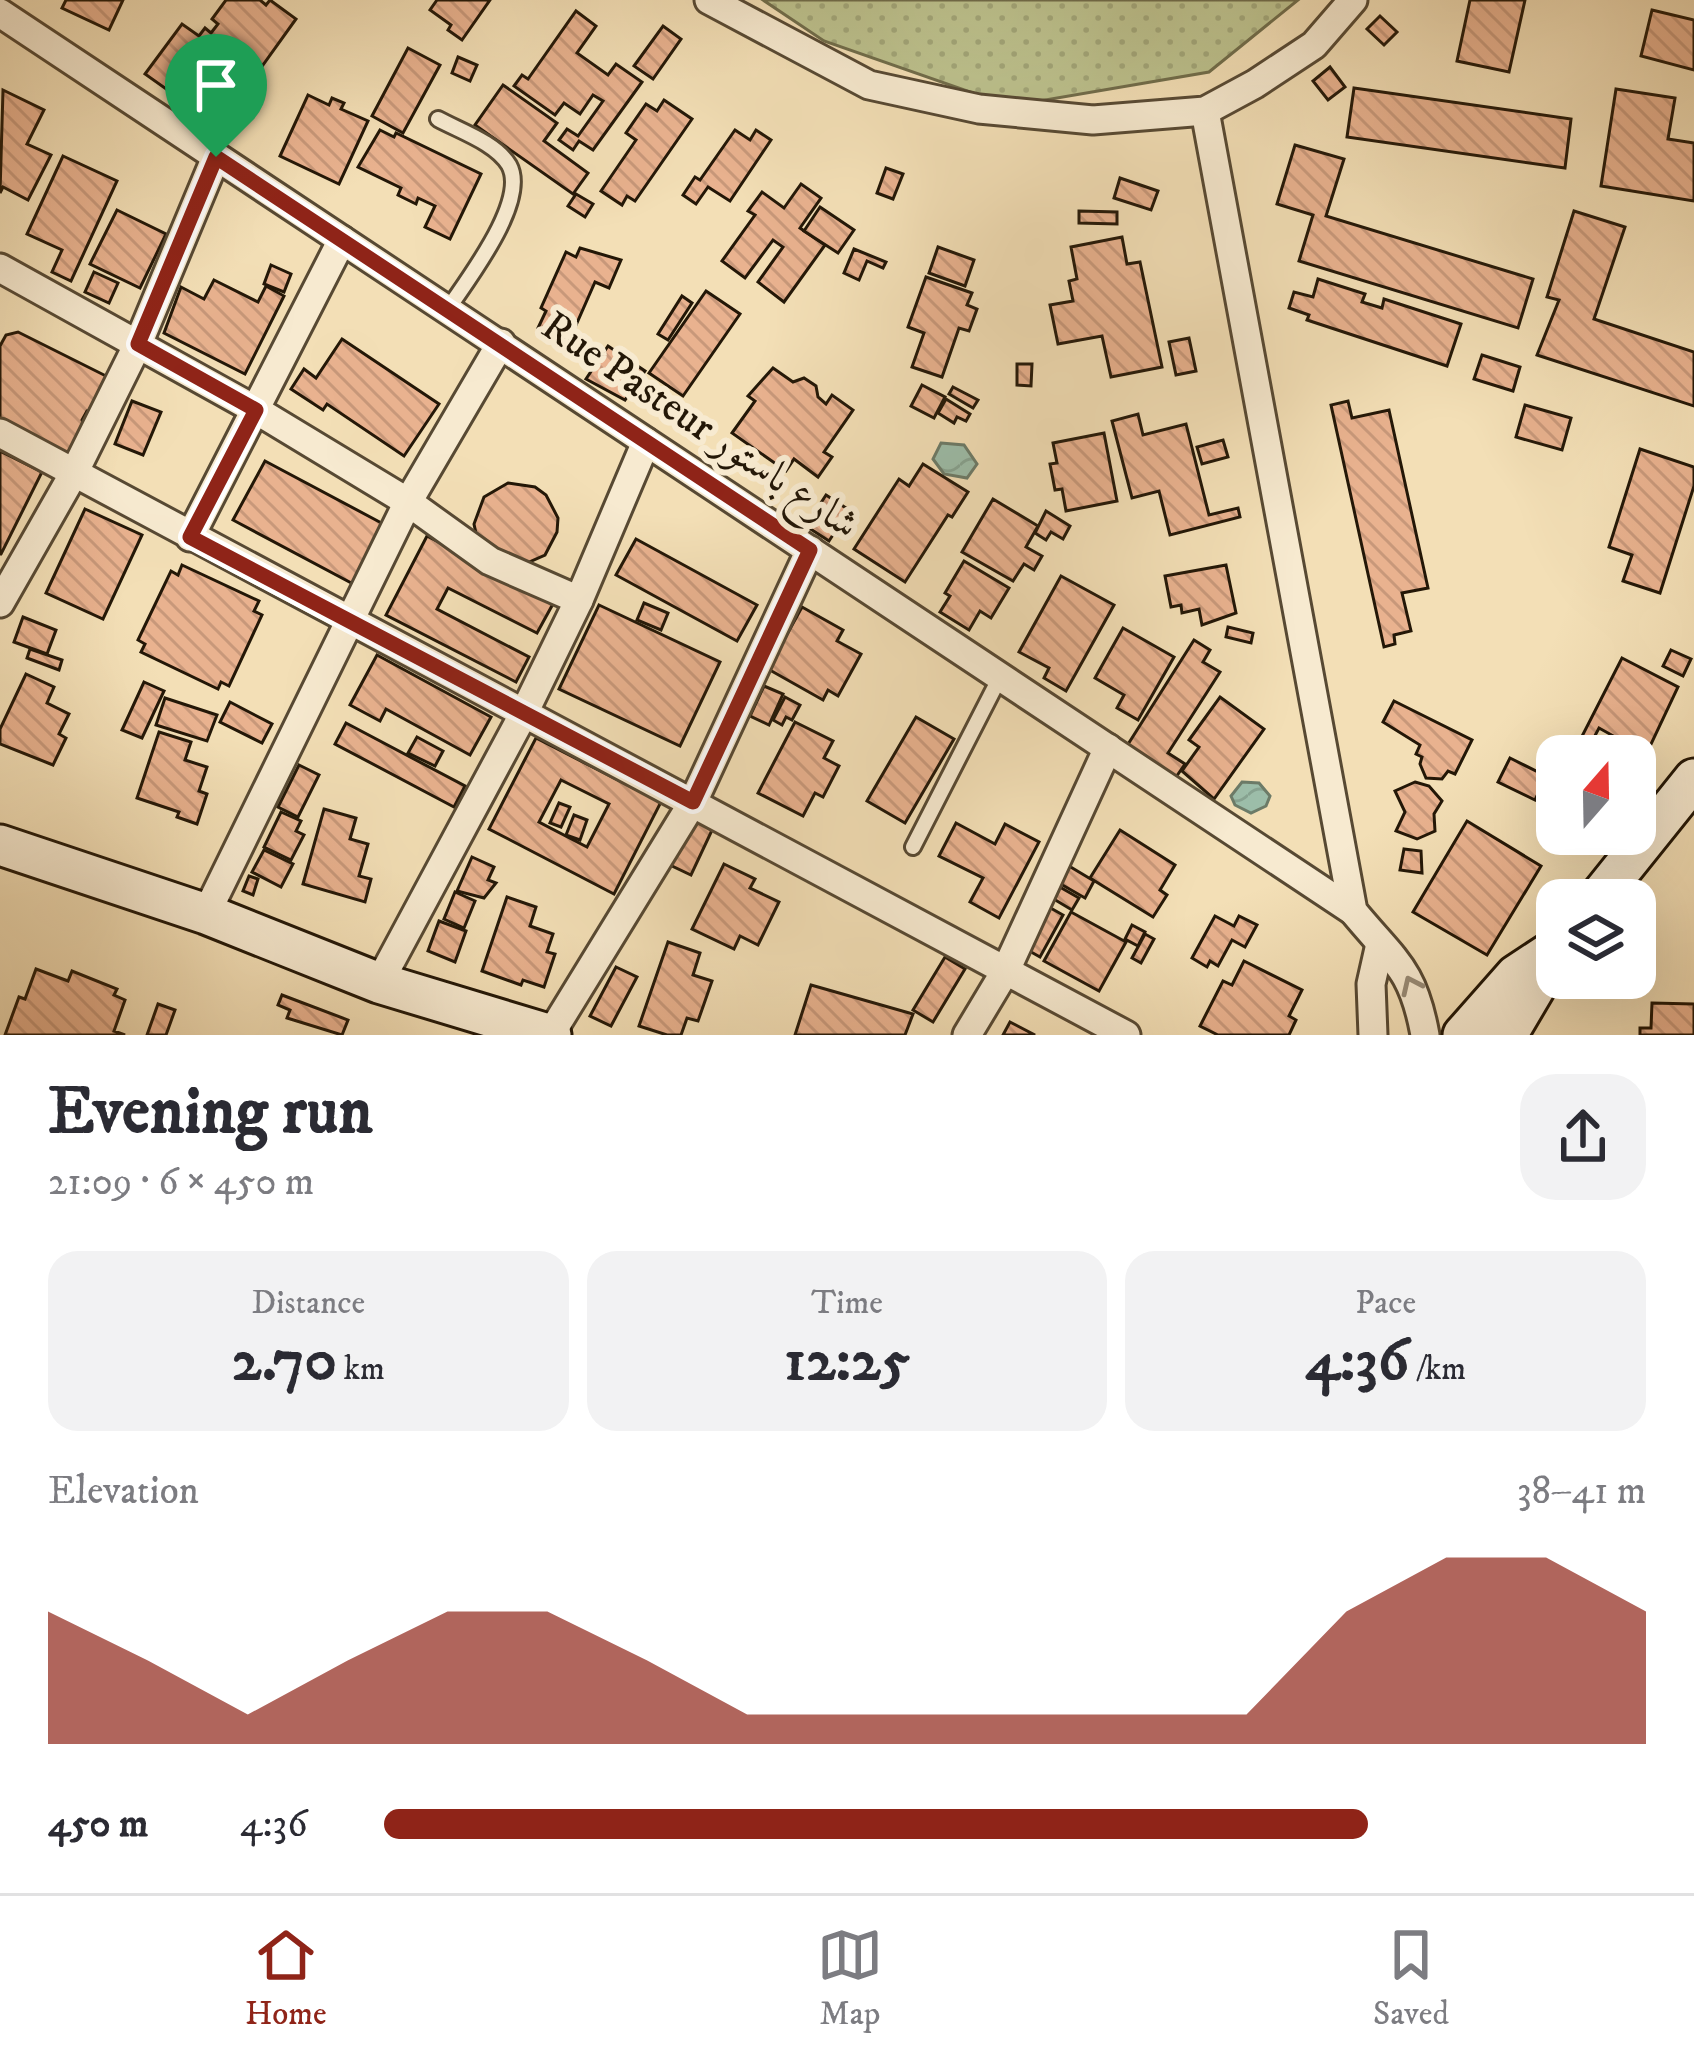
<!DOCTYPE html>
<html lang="en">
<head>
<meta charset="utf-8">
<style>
	body { margin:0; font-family:"IM FELL DW Pica",Amiri,serif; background:#f2f2f3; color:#2b2b33; height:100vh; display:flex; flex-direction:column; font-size:45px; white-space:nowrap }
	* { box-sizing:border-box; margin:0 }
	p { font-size:39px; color:#7c7c81 }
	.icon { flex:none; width:66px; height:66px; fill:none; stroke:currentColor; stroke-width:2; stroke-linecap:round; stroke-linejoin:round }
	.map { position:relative; height:1035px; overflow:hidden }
	.drawer { display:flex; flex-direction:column; background:#fff; flex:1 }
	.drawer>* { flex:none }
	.needle { width:78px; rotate:20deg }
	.controls { position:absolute; left:1536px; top:735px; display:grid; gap:24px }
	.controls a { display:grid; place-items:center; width:120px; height:120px; border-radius:24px; background:#fff; box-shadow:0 12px 48px #0002; font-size:60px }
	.pin { position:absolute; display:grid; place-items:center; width:102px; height:102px; color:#fff; margin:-123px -51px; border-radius:50% 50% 50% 0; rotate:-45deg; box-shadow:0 0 12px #0007 }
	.pin .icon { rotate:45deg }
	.round { display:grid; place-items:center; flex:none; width:126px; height:126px; border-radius:36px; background:#f2f2f3 }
	.overview { display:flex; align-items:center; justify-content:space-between; height:204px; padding:0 48px }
	h1 { font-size:66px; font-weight:700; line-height:90px }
	.stats { display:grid; grid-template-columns:repeat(3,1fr); gap:18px; height:204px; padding:12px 48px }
	.stats div { display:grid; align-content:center; border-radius:30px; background:#f2f2f3; text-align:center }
	.stats b { font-size:60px; font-weight:700 }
	.stats small { font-size:33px; font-weight:400 }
	.stats p { font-size:33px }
	.chart { height:336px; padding:24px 48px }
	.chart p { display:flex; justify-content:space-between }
	.chart svg { width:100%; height:216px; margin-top:12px; fill:#8f2418; opacity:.7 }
	ul { padding:0 48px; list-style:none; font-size:39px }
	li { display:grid; grid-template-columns:192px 144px 1fr; align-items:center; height:90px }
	li i { height:30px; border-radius:15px; background:#8f2418 }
	.dock { display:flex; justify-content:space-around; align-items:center; height:168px; border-top:3px solid #e1e1e2; background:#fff; font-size:33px; color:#7c7c81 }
	.dock a { display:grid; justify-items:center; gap:6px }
	.dock .current { color:#8f2418 }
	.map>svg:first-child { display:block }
	.park { fill:url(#park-dots); stroke:#706c4a; stroke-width:3 }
	.water { fill:url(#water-waves); stroke:#6c7b68; stroke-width:3 }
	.building { fill:url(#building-back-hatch); stroke:#231707; stroke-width:3; fill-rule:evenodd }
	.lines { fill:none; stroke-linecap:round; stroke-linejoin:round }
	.lane-casing { stroke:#574933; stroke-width:20 }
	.street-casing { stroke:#574933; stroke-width:33 }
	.secondary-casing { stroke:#231707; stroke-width:45 }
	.lane { stroke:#f7ead0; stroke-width:14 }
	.street { stroke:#f7ead0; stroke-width:27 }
	.secondary { stroke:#f7ead0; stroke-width:39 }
	.oneway { stroke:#988b76 }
	.route-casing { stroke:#fff; stroke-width:24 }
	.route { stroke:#8f2418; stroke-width:15 }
	.labels { text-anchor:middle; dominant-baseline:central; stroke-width:12; stroke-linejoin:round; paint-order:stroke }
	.street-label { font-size:42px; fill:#231707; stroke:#f7ead0 }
</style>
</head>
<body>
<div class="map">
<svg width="1694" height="1035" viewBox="0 0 1694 1035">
	<defs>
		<pattern id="park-dots" width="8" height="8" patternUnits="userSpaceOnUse" patternTransform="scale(3)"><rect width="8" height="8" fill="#bcc18d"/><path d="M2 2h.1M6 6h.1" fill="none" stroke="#a1a578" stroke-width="1.8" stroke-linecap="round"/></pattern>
		<pattern id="water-waves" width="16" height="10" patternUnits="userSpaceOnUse" patternTransform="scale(3)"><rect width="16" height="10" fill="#9cbda9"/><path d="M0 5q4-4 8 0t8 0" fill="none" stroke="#86a290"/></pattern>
		<pattern id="building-back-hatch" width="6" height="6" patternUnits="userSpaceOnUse" patternTransform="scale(3)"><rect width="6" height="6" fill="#e9b28f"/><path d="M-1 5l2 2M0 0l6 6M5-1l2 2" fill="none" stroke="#c8987a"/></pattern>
	</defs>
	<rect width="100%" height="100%" fill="#f3dfb6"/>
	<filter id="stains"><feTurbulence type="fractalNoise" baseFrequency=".00167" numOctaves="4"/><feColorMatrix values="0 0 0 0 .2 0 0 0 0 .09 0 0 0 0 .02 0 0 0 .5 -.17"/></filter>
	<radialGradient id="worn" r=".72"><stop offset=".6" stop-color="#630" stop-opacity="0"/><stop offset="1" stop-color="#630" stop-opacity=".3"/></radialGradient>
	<polygon class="park" points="763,0 1298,0 1209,72 1010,106 824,41"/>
	<g class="water">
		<polygon points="941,443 964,445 977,464 967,478 944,474 933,459"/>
		<polygon points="1242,782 1259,783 1270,796 1266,806 1251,813 1235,805 1231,796"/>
	</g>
	<g class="building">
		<polygon points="66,0 123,0 109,30 62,8"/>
		<polygon points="226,0 260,0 266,5 270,0 296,19 245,90 204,60 211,51 203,45 169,91 145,74 182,24 199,36 205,28 211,33 218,24 212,19"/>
		<polygon points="437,0 490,0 462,40 448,30 451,25 430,10"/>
		<polygon points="1470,0 1525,0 1509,72 1457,61"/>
		<polygon points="1652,10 1694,20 1694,70 1641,56"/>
		<polygon points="576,11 596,26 577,53 608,75 616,64 642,82 593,150 579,141 573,150 559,140 567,129 578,136 603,101 593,95 580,114 564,103 555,115 514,86 522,75 528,79"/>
		<polygon points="1380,16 1397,32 1384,45 1367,29"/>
		<polygon points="663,26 681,39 653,79 634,66"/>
		<polygon points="408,48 440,65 403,133 372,116"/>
		<polygon points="458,57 477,65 470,81 452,73"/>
		<polygon points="1330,67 1345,87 1328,100 1313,81"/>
		<polygon points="503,85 557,123 544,141 588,173 573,194 475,125"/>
		<polygon points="1354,88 1571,119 1565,168 1347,137"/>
		<polygon points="1616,89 1675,98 1668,139 1694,143 1694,201 1601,186"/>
		<polygon points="3,90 44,110 27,144 51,155 28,200 3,187 0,193"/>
		<polygon points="308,95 329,105 332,98 344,103 341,109 368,121 339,184 280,156"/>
		<polygon points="664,100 692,119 635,201 627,196 622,205 601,191 636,140 626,133 646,104 657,111"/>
		<polygon points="380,130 394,137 396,133 481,174 450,239 425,227 435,206 418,198 416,204 398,195 401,188 358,167"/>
		<polygon points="735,130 750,140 756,130 771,140 730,201 708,187 696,204 683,195 695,177 700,180"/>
		<polygon points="1295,145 1344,159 1326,216 1533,279 1518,328 1299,261 1313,215 1277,204"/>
		<polygon points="63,156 117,181 71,281 52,272 62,250 27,234"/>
		<polygon points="886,168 903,174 893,199 877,193"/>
		<polygon points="1120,178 1158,191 1151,210 1114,198"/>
		<polygon points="801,184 821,198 800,228 825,245 784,302 758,282 783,247 773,240 745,278 722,261 755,215 748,211 762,192 784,208"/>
		<polygon points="576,194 593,204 585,217 568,206"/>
		<polygon points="820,207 854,230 838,253 804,231"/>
		<polygon points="117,210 166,234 140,288 90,264"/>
		<polygon points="1079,211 1117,212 1117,224 1079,223"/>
		<polygon points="1574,211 1625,227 1594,319 1694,352 1694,406 1537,355 1559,300 1547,297"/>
		<polygon points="1122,237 1127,264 1140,262 1162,367 1111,377 1102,336 1058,344 1050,305 1073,301 1069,281 1077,279 1071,247"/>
		<polygon points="938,247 974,260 965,286 929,273"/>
		<polygon points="580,248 621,260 609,288 595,282 569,341 538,328 546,311 541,308 566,252 576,257"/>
		<polygon points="854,249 886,262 883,268 867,261 859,280 844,273"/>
		<polygon points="271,265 291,274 284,292 264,284"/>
		<polygon points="94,272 118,283 109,303 85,292"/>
		<polygon points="926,277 972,293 967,305 977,309 969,331 959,328 942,377 912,367 924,333 908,327"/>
		<polygon points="1318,279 1365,294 1362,302 1382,308 1384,299 1461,324 1447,366 1307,320 1309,315 1289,308 1294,292 1313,297"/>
		<polygon points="214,280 258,302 266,286 284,296 245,374 164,333 181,287 204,299"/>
		<polygon points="706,291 740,314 683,396 649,373"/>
		<polygon points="682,296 692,303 668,340 658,334"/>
		<polygon points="18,332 106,376 111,389 100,410 87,411 82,420 87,429 75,453 62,456 0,424 0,346 6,335"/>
		<polygon points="1189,338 1196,371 1176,375 1169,342"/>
		<polygon points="342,339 439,404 404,456 327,404 323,410 291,389 304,369 316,378"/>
		<polygon points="608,346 645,371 625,400 586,379"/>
		<polygon points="1482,355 1520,367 1513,391 1474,379"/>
		<polygon points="1017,364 1032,364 1031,386 1017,385"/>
		<polygon points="773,368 793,382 804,378 816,386 818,397 826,404 832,395 853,410 824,452 832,457 818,477 794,459 786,471 732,433 755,401 748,396"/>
		<polygon points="922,385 945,397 934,418 911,406"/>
		<polygon points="953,387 978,400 973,408 949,394"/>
		<polygon points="946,399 970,414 966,421 957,417 954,423 938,413"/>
		<polygon points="132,401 161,412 143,455 115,444"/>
		<polygon points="1348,401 1352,418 1389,410 1428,588 1402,593 1411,631 1394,635 1395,644 1384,647 1331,405"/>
		<polygon points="1525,405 1571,418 1562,450 1516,437"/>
		<polygon points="1138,414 1143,435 1186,424 1209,515 1238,508 1240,517 1170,535 1159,491 1132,498 1112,421"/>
		<polygon points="1104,433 1117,501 1066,511 1062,489 1055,490 1050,464 1057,463 1053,443"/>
		<polygon points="1223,440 1228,457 1202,464 1197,447"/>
		<polygon points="1640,449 1694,467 1694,486 1660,593 1623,581 1632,555 1609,547"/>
		<polygon points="0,451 42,472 1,554 0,554"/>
		<polygon points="265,461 389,527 357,586 233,520"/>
		<polygon points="923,464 968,492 952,517 948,515 905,582 854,549 899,479 909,486"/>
		<polygon points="508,483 535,487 546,495 558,518 557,532 545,555 520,566 477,538 474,524 484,497"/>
		<polygon points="826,495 849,510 829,541 806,526"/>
		<polygon points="993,499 1038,526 1026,547 1042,556 1034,570 1024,564 1013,581 962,552"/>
		<polygon points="85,509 142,535 103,619 46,593"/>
		<polygon points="1046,511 1070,526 1063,539 1051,532 1046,540 1035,533"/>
		<polygon points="427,536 554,602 537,633 448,588 437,609 529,657 516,682 386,615"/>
		<polygon points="636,539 757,605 737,641 616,575"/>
		<polygon points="964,561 1009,588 991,618 980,611 969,630 940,612 950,596 945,593"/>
		<polygon points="182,565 259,601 254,611 262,615 229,686 221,682 218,689 141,652 145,644 138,640 171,571 178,575"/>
		<polygon points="1226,565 1236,613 1202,625 1199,609 1182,613 1181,605 1171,607 1165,576"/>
		<polygon points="1061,576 1114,605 1066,691 1044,678 1049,668 1019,652"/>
		<polygon points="644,603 668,613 661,630 637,620"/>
		<polygon points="599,605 720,662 680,746 559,689"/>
		<polygon points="802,607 843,630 837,641 861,654 838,696 828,690 823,700 768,669"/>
		<polygon points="23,617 56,630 47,654 14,642"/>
		<polygon points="1228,627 1253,633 1251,643 1226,637"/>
		<polygon points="1123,628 1174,657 1138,720 1117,708 1124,695 1095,678"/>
		<polygon points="1194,640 1210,650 1203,662 1220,672 1168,753 1185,764 1174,780 1125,749"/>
		<polygon points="30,649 62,660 59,670 27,658"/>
		<polygon points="1671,650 1691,659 1683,676 1663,666"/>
		<polygon points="377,655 491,717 470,755 386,709 380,721 350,705"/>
		<polygon points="1622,658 1678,687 1635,778 1635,756 1608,756 1617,738 1599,728 1590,745 1596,748 1593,754 1577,746"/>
		<polygon points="26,674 54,687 47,703 69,714 59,734 66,738 53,765 0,744 0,729"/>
		<polygon points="144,682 164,691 142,738 122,730"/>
		<polygon points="764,686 783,694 769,725 750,716"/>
		<polygon points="785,697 800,705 792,720 786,717 782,725 773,720"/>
		<polygon points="1220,697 1264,729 1214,799 1182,771 1199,747 1189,740"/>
		<polygon points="165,698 217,715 207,741 156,725"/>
		<polygon points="1394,701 1472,740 1455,774 1448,771 1442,779 1426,778 1420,764 1422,757 1416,754 1420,745 1383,722"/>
		<polygon points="230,702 272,724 262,743 220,722"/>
		<polygon points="916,717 954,739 905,823 867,801"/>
		<polygon points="795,722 833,741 824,758 839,766 823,797 815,793 803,816 758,793"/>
		<polygon points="346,723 465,786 454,807 335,744"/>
		<polygon points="159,732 191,742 185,760 207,767 199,791 207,794 197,824 177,817 179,812 137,798"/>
		<polygon points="417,737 443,751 435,766 408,753"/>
		<path d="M536,738L661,802L614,894L489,829ZM561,780L609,804L587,847L539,822Z"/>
		<polygon points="1510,758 1546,776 1535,800 1498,782"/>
		<polygon points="299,765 319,775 298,817 278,807"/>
		<polygon points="1415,782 1429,786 1442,801 1434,814 1435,831 1417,839 1396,831 1405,812 1395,791"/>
		<polygon points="559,803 570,807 561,827 550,823"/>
		<polygon points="324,809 356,818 350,839 368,844 359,876 371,879 365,902 303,884"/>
		<polygon points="281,812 301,821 296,831 304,835 291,860 264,847"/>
		<polygon points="574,815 587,820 580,840 566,835"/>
		<polygon points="692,816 714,826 691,875 670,865"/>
		<polygon points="1467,821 1541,866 1487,955 1413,912"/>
		<polygon points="956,823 995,844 1005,824 1039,842 999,918 970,902 983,878 939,856"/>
		<polygon points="1120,830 1175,865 1160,890 1167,895 1153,917 1090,878"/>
		<polygon points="1575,834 1602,834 1596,845"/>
		<polygon points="1404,849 1421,851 1422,873 1400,870"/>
		<polygon points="264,850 293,864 281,887 252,872"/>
		<polygon points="472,857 494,867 488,880 496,883 484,898 457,891"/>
		<polygon points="724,864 755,879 750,888 779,902 758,945 740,936 734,949 692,929"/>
		<polygon points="1069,866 1094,881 1085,898 1059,883"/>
		<polygon points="249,876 258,879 253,895 243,891"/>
		<polygon points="1058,886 1079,898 1072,910 1052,898"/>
		<polygon points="455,892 475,901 464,928 444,919"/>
		<polygon points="507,897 536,907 530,926 553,934 547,952 555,954 544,987 523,980 521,985 482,971"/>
		<polygon points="1047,906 1063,915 1040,957 1024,948"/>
		<polygon points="1071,912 1126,942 1099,991 1044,961"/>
		<polygon points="1215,916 1234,926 1239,916 1257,925 1245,947 1232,940 1218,966 1210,961 1207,967 1192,958"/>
		<polygon points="439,921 466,931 455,962 428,951"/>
		<polygon points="1132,925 1145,932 1138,946 1125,939"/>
		<polygon points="1145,934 1154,939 1141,963 1132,958"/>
		<polygon points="668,942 700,953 693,975 712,981 698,1021 687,1018 681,1035 667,1035 639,1026"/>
		<polygon points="945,957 965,969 933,1022 913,1010"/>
		<polygon points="1244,961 1302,990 1289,1016 1296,1020 1289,1035 1218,1035 1200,1026 1223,981 1232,985"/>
		<polygon points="616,967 637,977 611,1026 590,1016"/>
		<polygon points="36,969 68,981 72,971 117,989 114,995 125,1000 114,1031 125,1035 5,1035 19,997 25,999"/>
		<polygon points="811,985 913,1014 905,1035 795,1035"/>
		<polygon points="282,995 348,1020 342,1035 287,1018 290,1010 278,1005"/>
		<polygon points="1652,1003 1694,1004 1694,1035 1640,1035 1640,1028 1651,1028"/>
		<polygon points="158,1004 175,1010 166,1035 147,1035"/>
		<polygon points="1010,1022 1035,1035 1003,1035"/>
	</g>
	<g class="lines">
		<g class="lane-casing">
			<g id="lane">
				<path d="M438,119C460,131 496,143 509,165C529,201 467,280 448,309"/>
				<polyline points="913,847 1000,677"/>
			</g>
		</g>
		<g class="street-casing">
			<g id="street">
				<polyline points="709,0 869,85 979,109 1093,120 1205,111 1255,84 1314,45 1353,0"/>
				<polyline points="0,13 1353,911"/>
				<path d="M1205,111L1353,911C1394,961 1413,968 1425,1035"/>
				<polyline points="0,268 256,410 408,502 490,561 579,600"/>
				<polyline points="0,433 1126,1035"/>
				<polyline points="190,537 342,240"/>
				<polyline points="0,603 74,473 138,344 216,157"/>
				<polyline points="206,914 408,502 501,343"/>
				<polyline points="379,983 524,713 579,600 646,442"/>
				<polyline points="550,1035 693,802 810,550"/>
				<polyline points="967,1035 1006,970 1108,748"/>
				<polyline points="1373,1035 1371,984 1380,944"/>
			</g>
		</g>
		<g class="secondary-casing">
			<g id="secondary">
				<polyline points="0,845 206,914 379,983 551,1035"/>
				<polyline points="1597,900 1694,779"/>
				<polyline points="1463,1035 1516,975 1557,948"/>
				<polyline points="1507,1035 1550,962"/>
			</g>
		</g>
		<use href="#lane" class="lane"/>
		<use href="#street" class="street"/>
		<use href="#secondary" class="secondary"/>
	</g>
	<defs><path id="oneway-chevron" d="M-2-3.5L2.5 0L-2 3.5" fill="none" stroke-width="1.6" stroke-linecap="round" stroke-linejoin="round" transform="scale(3)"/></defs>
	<use class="oneway" href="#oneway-chevron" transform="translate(1411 985) rotate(-115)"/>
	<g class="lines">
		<g class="route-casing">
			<polygon id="route" points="216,157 810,550 693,802 190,537 256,410 138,344"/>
		</g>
		<use href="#route" class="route"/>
	</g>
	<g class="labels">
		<g class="street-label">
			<text transform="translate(700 426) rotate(34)">Rue Pasteur شارع باستور</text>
		</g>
	</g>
	<rect width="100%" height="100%" filter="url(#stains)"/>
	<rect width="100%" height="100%" fill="url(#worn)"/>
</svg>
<div class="controls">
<a><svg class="needle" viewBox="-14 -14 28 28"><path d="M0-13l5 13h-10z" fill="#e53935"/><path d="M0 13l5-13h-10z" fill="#7c7c81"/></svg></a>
<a><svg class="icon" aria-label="layers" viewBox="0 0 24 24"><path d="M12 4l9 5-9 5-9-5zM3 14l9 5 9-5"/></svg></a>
</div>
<div class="pin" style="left:216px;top:157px;background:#1e9e55"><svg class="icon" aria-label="arrive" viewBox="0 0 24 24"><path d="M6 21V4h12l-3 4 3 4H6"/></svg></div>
</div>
<section class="drawer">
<div class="overview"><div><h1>Evening run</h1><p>21:09 · 6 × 450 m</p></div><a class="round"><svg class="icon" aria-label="share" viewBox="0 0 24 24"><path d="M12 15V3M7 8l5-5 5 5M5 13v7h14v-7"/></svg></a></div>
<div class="stats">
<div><p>Distance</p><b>2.70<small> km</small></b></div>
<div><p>Time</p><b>12:25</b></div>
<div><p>Pace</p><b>4:36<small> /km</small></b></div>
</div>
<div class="chart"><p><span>Elevation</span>38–41 m</p>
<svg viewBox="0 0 160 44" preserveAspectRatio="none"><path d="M0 44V17L10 27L20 38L30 27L40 17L50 17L60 27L70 38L80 38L90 38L100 38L110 38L120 38L130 17L140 6L150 6L160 17V44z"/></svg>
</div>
<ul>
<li><b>450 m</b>4:36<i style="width:78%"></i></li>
</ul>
</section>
<nav class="dock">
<a class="current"><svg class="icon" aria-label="home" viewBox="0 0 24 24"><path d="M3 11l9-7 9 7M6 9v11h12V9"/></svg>Home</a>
<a><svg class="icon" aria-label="map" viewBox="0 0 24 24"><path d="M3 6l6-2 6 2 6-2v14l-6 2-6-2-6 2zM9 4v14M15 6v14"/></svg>Map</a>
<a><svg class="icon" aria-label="saved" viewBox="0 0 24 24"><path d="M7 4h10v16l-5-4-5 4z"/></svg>Saved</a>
</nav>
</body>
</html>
